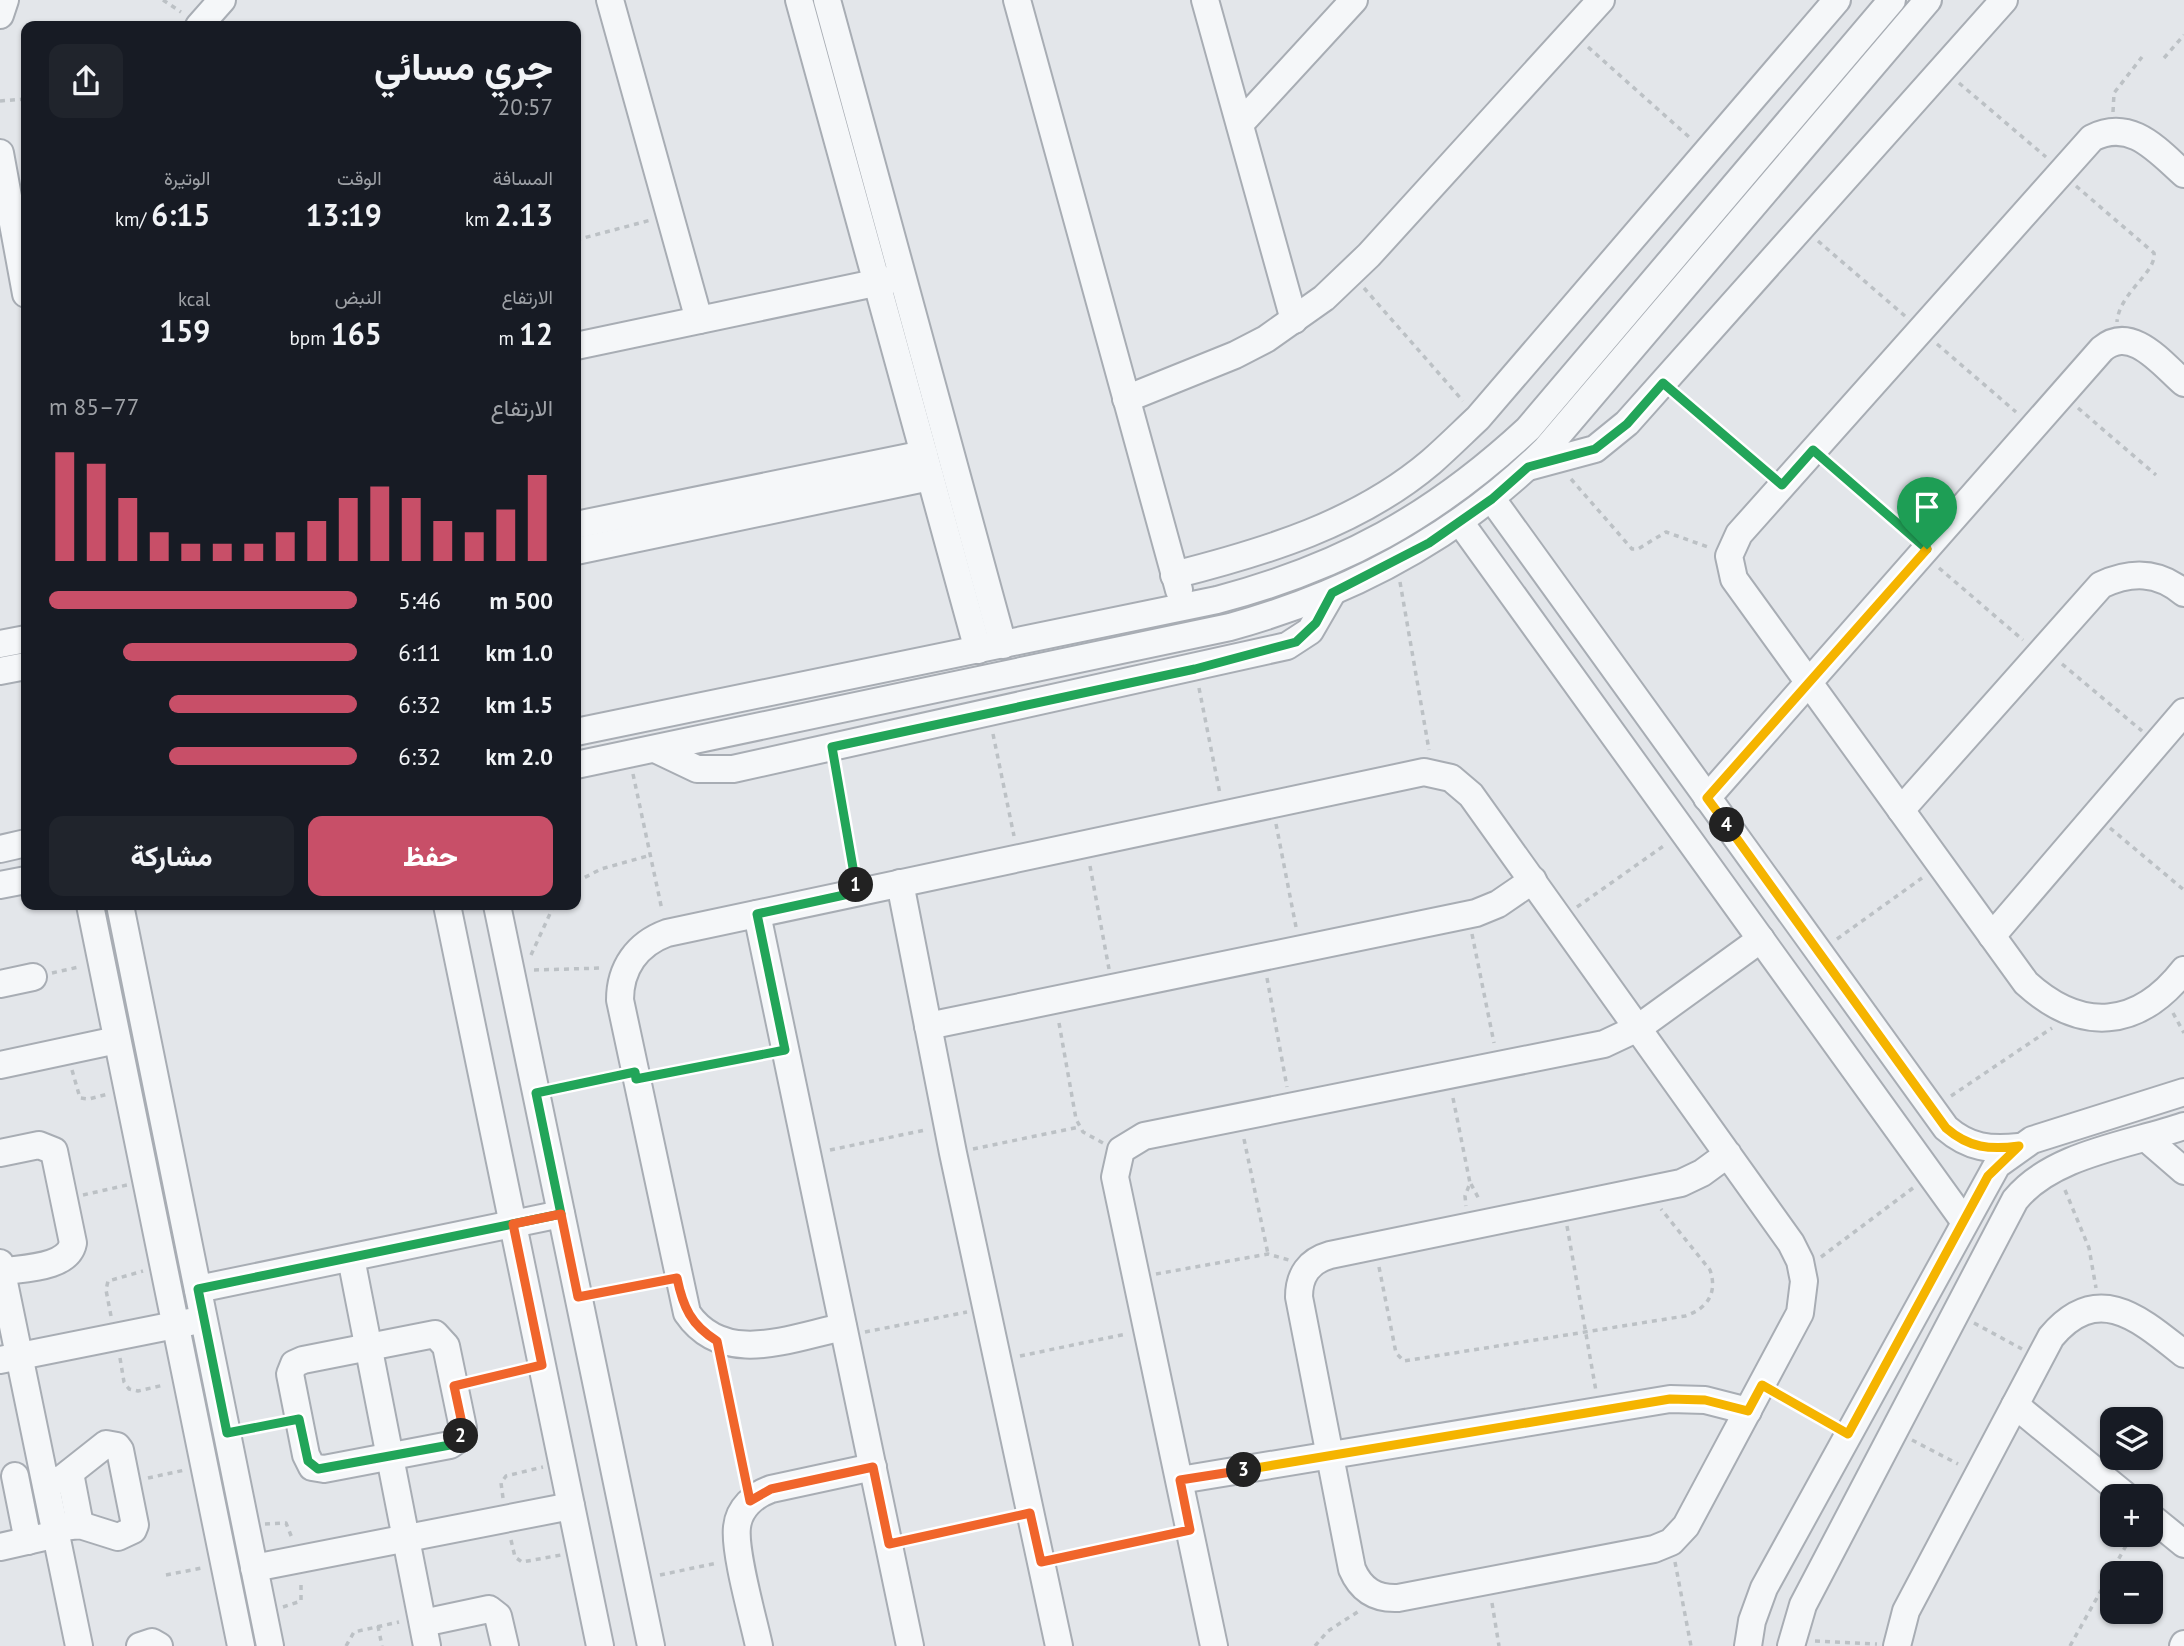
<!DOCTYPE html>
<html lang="ar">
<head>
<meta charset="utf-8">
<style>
	body { margin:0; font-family:"PT Sans",Vazirmatn,sans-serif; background:#20242c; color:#f1f3f6; direction:rtl; height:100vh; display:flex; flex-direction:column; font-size:26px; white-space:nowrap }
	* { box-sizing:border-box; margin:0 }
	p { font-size:23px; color:#9ea1a6 }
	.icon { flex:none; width:38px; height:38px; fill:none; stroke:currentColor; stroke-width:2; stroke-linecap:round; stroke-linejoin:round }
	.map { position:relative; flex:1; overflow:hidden; direction:ltr }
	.side { position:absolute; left:21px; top:21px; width:560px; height:889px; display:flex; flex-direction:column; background:#171b24; border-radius:14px; box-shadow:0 2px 5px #0004; direction:rtl }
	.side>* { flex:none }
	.controls { position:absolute; left:2100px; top:1407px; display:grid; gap:14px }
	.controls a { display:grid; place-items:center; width:63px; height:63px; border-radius:14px; background:#171b24; box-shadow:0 2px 5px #0004; font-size:35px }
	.pin { position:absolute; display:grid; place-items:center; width:60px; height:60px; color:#fff; margin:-72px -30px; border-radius:50% 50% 50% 0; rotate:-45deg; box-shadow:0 0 7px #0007 }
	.pin .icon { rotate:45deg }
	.km { position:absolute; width:35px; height:35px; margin:-18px; border-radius:50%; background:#222; color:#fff; font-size:19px; line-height:35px; text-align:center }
	.round { display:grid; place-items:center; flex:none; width:74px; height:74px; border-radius:14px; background:#20242c }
	.summary { display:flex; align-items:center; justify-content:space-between; height:119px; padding:0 28px }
	h1 { font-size:38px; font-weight:800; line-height:52px }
	.stats { display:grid; grid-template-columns:repeat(3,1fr); gap:10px; height:119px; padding:7px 28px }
	.stats div { display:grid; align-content:center }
	.stats b { font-size:30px; font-weight:800 }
	.stats small { font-size:19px; font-weight:400 }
	.stats p { font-size:19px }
	.chart { height:196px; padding:14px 28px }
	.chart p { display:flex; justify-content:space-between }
	.chart svg { width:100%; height:126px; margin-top:7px; stroke:#c84f68; stroke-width:6 }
	.cta { display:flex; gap:14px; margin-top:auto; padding:14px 28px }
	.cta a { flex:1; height:80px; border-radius:14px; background:#c84f68; color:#fff; font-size:28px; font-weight:800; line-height:80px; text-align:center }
	.cta a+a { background:#20242c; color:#f1f3f6 }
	ul { padding:0 28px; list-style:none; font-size:23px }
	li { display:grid; grid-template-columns:112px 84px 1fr; align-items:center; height:52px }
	li i { height:18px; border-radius:9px; background:#c84f68 }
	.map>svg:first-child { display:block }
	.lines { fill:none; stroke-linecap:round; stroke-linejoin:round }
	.minor-casing { stroke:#a8adb4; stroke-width:30 }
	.path { stroke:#bcc1c5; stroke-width:3.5; stroke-dasharray:5 5; stroke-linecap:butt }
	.minor { stroke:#f5f7f9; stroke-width:26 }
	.split-1-casing { stroke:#fff; stroke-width:14 }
	.split-2-casing { stroke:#fff; stroke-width:14 }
	.split-3-casing { stroke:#fff; stroke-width:14 }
	.split-4-casing { stroke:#fff; stroke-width:14 }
	.split-5-casing { stroke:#fff; stroke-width:14 }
	.split-1 { stroke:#22a559; stroke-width:9 }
	.split-2 { stroke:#22a559; stroke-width:9 }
	.split-3 { stroke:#f0652b; stroke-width:9 }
	.split-4 { stroke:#f5b400; stroke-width:9 }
	.split-5 { stroke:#f5b400; stroke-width:9 }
</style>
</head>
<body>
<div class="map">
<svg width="2184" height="1646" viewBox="0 0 2184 1646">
	<rect width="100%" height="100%" fill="#e3e6ea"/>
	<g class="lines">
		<g class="minor-casing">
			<g id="minor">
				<polyline points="610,0 699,320"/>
				<polyline points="799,0 978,650"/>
				<polyline points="827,0 1003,645"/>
				<polyline points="1017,0 1179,590"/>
				<polyline points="1205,0 1294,320"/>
				<polyline points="0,15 5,0"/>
				<polyline points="199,26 222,0"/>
				<polyline points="1240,124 1354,0"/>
				<polyline points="0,153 26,294"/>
				<path d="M2184,174C2157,150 2131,118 2092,138L1739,534L1729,556L1734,579L2026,983C2081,1033 2138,1029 2184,970"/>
				<polyline points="576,346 894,279"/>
				<polyline points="1126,399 1235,355 1266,339 1324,298 1369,255 1601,0"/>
				<polyline points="1528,467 1595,449 1627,423 2004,0"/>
				<path d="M1492,499L1946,1128C1969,1148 1990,1150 2019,1147"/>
				<polyline points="1460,522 1964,1221"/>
				<polyline points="576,525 924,454"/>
				<polyline points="576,551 930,477"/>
				<path d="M1174,575C1265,552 1358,524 1431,462C1447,448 1462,433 1478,418L1837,0"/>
				<polyline points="0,644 26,639"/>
				<polyline points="0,671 26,666"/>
				<path d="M576,732L1217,600C1342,567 1433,517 1528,429L1892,0"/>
				<polyline points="655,749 697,769 733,769 1287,646 1310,631 1332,593"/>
				<path d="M576,765L1230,627C1350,594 1457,537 1546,449L1928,0"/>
				<path d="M1707,798L2102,349C2132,324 2162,364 2184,383"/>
				<path d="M1901,810L2101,585C2131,571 2158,571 2184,593"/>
				<polyline points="0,849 26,843"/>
				<polyline points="900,883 953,1153 1059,1646"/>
				<polyline points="0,885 26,880"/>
				<polyline points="90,905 241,1646"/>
				<polyline points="120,905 270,1646"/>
				<polyline points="447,905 600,1646"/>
				<polyline points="497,905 651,1646"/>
				<polyline points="757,914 910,1646"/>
				<polyline points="1992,936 2184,712"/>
				<polyline points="0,984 33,977"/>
				<polyline points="928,1026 1476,913 1498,904 1533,880"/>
				<polyline points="0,1065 117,1040"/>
				<polyline points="2147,1139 2184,1171"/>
				<path d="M0,1153L39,1145L54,1151L73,1243C68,1269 21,1268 0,1272"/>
				<polyline points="351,1258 427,1646"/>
				<polyline points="0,1263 79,1646"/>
				<polyline points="198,1289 561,1214"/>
				<path d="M843,1327C790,1338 724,1367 687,1313L620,1000C620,968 637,944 667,933L1424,772L1451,778L1471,795L1791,1243L1800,1261L1804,1281L1800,1313L1686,1526L1671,1542L1654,1549L1398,1598C1376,1599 1361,1590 1352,1569L1299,1297C1299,1275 1309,1261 1330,1255L1681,1183L1702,1173L1728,1154"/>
				<polygon points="435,1334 446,1346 463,1428 460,1438 450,1445 324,1469 312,1467 306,1455 290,1374 294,1364 303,1360"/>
				<polyline points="0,1360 190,1322"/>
				<polyline points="2015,1405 2126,1496"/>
				<polyline points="70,1473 80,1525"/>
				<polyline points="15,1476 28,1541"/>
				<polyline points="1180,1480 1670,1399 1705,1400 1748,1411"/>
				<polyline points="46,1484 63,1478 106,1444 117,1446 120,1450 135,1525 133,1530 118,1537 80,1525 54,1528"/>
				<polyline points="2151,1517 2184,1544"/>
				<polyline points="0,1547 44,1537"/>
				<polyline points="254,1568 571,1506"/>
				<polyline points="423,1623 489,1609 498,1616 505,1646"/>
				<polyline points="140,1646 152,1642 159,1646"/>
				<path d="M759,1646C753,1618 734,1552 737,1527C739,1508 754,1495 771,1489L873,1467"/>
				<polyline points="1214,1646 1115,1177 1121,1150 1144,1136 1604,1044 1638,1028 1761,939"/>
				<polyline points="1748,1646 1752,1621 1764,1588 1997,1165 2032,1140 2184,1092"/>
				<path d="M1791,1646L1803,1605L2015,1200C2052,1154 2129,1145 2184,1126"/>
				<path d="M1897,1646L1906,1611L2051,1337C2098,1281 2140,1319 2184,1354"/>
				<polyline points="2183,1646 2184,1644"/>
			</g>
		</g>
		<g class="path">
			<polyline points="163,0 181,12"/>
			<polyline points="1588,47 1689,137"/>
			<polyline points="2164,58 2184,35"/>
			<polyline points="1959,83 2046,157"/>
			<polyline points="0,101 26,99"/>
			<polyline points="2113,112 2114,93 2142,57"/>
			<path d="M2076,186L2154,253C2157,272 2119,293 2117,322"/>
			<polyline points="576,240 651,220"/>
			<polyline points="1818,241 1905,316"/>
			<polyline points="1364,288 1463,401"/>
			<polyline points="1937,344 2016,412"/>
			<polyline points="1680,397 1767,472"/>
			<polyline points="2078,408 2156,475"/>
			<polyline points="1830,465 1909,534"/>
			<polyline points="1571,479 1632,549 1638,549 1666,532 1708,547"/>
			<polyline points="1939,568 2023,640"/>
			<polyline points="1400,582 1429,750"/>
			<polyline points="2062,664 2142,731"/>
			<polyline points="1199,688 1220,794"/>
			<polyline points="993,734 1014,836"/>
			<polyline points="835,767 854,873"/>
			<polyline points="633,774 662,910"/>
			<polyline points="1276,824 1296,927"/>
			<polyline points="2110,828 2184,890"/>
			<polyline points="1090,866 1109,969"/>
			<polyline points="576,882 601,869 651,855"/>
			<polyline points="1577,907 1665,845"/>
			<polyline points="1472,934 1494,1043"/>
			<polyline points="1837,939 1922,878"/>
			<polyline points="531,955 554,905"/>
			<polyline points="534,970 603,968"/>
			<polyline points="52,973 79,967"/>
			<polyline points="1267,978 1287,1087"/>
			<polyline points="2173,1013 2184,1033"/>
			<polyline points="1059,1023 1076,1119 1083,1132 1103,1143"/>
			<polyline points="72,1070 80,1098 89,1099 108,1094"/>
			<polyline points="657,1075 763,1054"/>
			<polyline points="559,1088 616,1076"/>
			<polyline points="1951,1096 2052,1028"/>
			<polyline points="1453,1098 1470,1183 1465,1196 1466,1206"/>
			<polyline points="1244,1139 1268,1254"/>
			<polyline points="973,1149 1079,1127"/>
			<polyline points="830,1150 925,1130"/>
			<polyline points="1471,1184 1480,1201"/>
			<polyline points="2065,1190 2089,1248 2096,1288"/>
			<polyline points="83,1195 127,1185"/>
			<polyline points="1567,1226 1596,1391"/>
			<polyline points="1821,1257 1913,1188"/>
			<path d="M1379,1267L1396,1353L1404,1361L1685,1316C1707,1309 1718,1293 1710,1270L1661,1209"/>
			<polyline points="1156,1274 1268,1254 1289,1260"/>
			<polyline points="601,1293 659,1282"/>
			<polyline points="111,1316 106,1290 108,1281 143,1271"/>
			<polyline points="1974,1323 2022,1349"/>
			<polyline points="865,1332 967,1312"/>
			<polyline points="1020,1356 1126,1334"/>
			<polyline points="120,1358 124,1382 129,1389 138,1391 164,1385"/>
			<polyline points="721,1362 745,1478"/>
			<polyline points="477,1380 520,1370"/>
			<polyline points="1780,1395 1831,1424"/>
			<polyline points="250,1428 276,1423"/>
			<polyline points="1912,1440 1958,1464"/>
			<polyline points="148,1478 185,1470"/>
			<polyline points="503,1498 501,1483 506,1476 543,1467"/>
			<polyline points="265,1524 286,1523 292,1538"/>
			<polyline points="511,1540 515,1557 522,1562 561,1555"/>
			<polyline points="909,1540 1008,1518"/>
			<polyline points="1063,1557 1169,1534"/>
			<polyline points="1675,1562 1691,1646"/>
			<polyline points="166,1575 202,1568"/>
			<polyline points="660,1575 717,1563"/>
			<polyline points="1492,1603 1499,1646"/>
			<polyline points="283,1607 301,1601 301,1580"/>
			<polyline points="378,1626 382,1646"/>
			<polyline points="1815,1641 1877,1644"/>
			<polyline points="346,1646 354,1632 399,1622"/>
			<polyline points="1315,1646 1328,1631 1359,1611"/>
			<polyline points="2070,1646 2132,1535"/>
		</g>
		<use href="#minor" class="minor"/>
	</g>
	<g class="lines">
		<g class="split-1-casing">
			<polyline id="split-1" points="856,885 832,747 1195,669 1296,642 1316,623 1332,593 1429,543 1492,499 1528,467 1595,449 1627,424 1663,383 1782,485 1813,450 1927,549"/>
		</g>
		<g class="split-2-casing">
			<polyline id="split-2" points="461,1436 450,1445 318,1469 308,1461 299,1419 227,1433 198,1289 561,1214 536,1093 635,1072 636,1079 785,1050 757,914 858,892 856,885"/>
		</g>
		<g class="split-3-casing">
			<path id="split-3" d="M461,1436L463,1428L454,1386L542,1365L513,1224L561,1214L578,1297L677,1278C683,1307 691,1325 717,1341L750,1501L771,1489L873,1467L889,1544L1030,1513L1041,1562L1190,1530L1180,1480L1244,1470"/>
		</g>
		<g class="split-4-casing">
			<path id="split-4" d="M1244,1470L1670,1399L1705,1400L1748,1411L1762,1385L1848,1434L1988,1176L2019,1146C1990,1150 1969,1148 1946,1128L1727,825"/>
		</g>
		<g class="split-5-casing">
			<polyline id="split-5" points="1727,825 1707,798 1927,549"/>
		</g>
		<use href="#split-1" class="split-1"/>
		<use href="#split-2" class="split-2"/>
		<use href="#split-3" class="split-3"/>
		<use href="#split-4" class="split-4"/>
		<use href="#split-5" class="split-5"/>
	</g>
</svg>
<div class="controls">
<a><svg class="icon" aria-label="layers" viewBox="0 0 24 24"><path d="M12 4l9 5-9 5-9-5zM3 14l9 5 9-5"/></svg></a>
<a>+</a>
<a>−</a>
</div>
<div class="pin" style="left:1927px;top:549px;background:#1e9e55"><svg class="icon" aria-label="arrive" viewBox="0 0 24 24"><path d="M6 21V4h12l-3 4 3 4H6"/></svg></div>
<b class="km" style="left:856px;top:885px">1</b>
<b class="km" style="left:461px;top:1436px">2</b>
<b class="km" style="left:1244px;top:1470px">3</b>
<b class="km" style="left:1727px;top:825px">4</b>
<section class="side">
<div class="summary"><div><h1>جري مسائي</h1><p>20:57</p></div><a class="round"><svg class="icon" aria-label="share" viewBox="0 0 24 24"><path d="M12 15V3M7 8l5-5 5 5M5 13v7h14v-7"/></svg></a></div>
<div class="stats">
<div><p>المسافة</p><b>2.13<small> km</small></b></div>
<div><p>الوقت</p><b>13:19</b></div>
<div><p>الوتيرة</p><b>6:15<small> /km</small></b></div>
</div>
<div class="stats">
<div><p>الارتفاع</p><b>12<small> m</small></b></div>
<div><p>النبض</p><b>165<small> bpm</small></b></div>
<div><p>kcal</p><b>159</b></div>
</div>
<div class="chart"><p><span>الارتفاع</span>77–85 m</p>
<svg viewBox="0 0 160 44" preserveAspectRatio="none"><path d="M5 44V6M15 44V10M25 44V22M35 44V34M45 44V38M55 44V38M65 44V38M75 44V34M85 44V30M95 44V22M105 44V18M115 44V22M125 44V30M135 44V34M145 44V26M155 44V14"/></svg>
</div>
<ul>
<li><b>500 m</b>5:46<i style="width:100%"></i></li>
<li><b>1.0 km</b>6:11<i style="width:76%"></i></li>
<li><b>1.5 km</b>6:32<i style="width:61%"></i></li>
<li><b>2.0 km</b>6:32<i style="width:61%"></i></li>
</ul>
<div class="cta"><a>حفظ</a><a>مشاركة</a></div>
</section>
</div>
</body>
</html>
